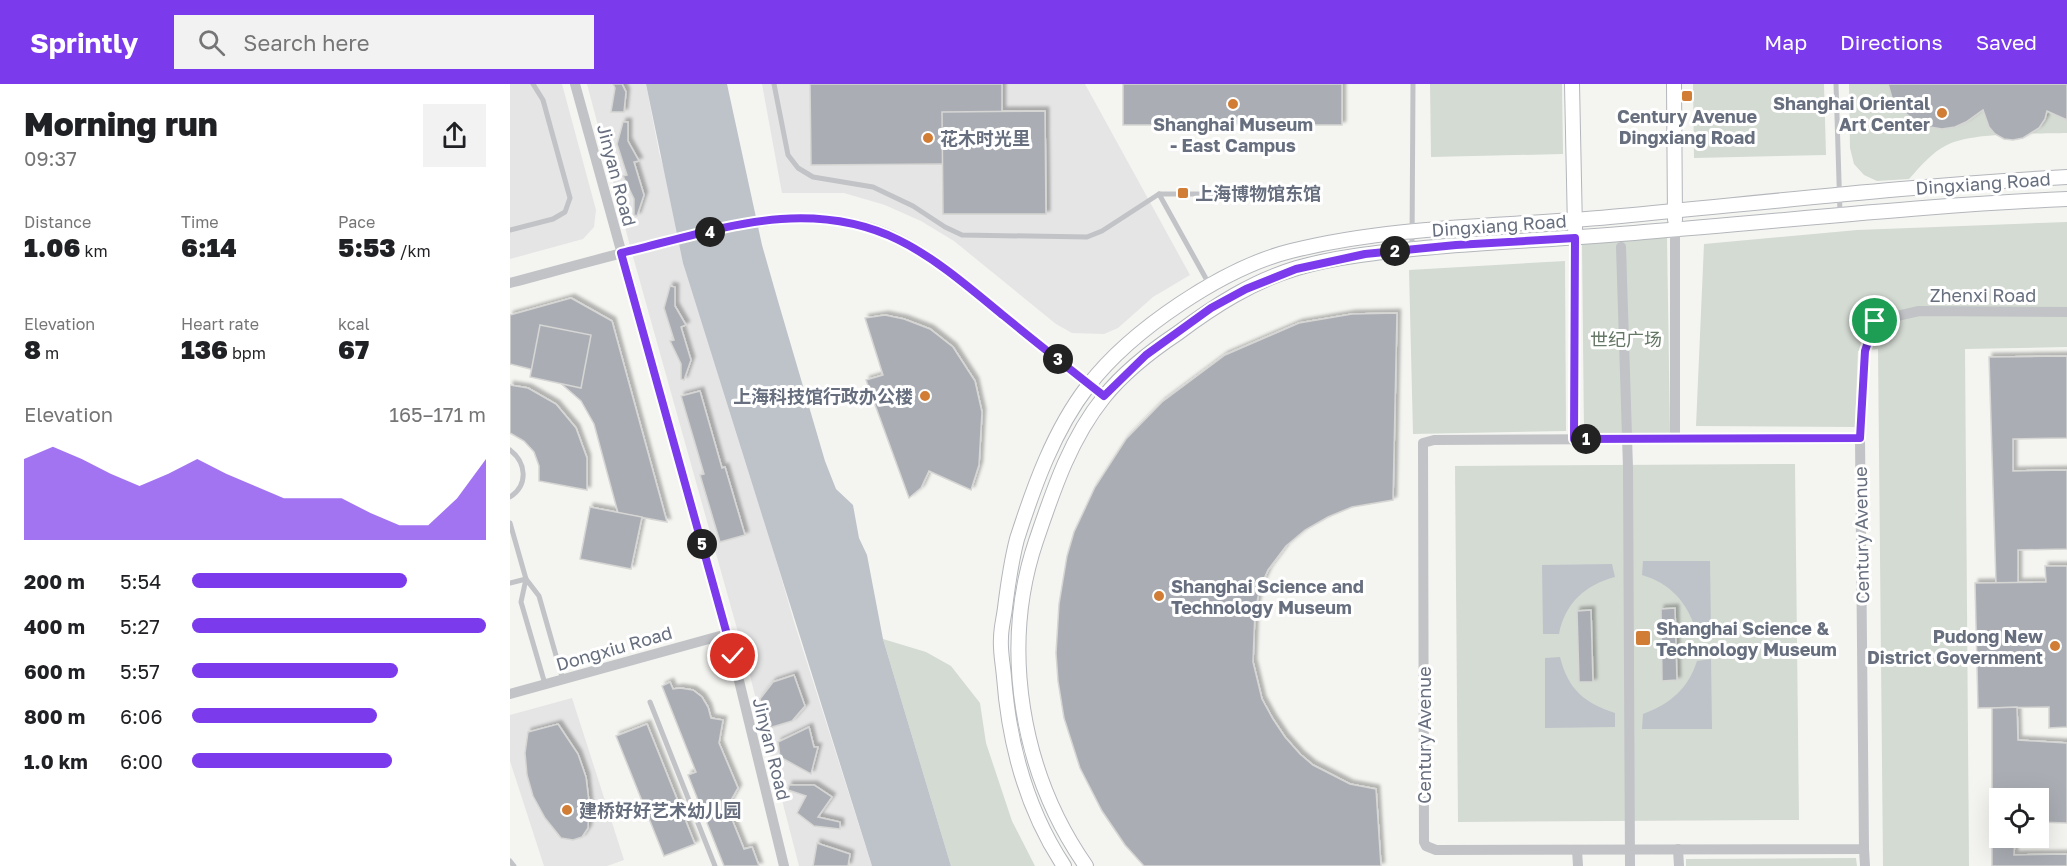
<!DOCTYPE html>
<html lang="en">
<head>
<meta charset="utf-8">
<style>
	body { margin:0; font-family:"Golos Text","Noto Sans SC",sans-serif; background:#f2f2f2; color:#202124; height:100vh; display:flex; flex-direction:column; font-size:22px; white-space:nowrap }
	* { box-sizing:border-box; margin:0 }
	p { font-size:20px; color:#757577 }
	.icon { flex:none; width:33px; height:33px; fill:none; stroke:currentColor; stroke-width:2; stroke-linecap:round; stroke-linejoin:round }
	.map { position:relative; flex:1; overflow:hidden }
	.details { display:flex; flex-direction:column; background:#fff; width:510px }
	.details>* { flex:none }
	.fabs { position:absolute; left:1479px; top:704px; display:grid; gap:12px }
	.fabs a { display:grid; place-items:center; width:60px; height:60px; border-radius:0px; background:#fff; box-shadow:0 6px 24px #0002; font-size:30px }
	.pin { position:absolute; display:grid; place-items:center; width:51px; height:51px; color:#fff; margin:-26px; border:3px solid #fff; border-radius:50%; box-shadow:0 2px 6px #0007 }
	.km { position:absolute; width:30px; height:30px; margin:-15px; border-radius:50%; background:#222; color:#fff; font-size:16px; line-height:30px; text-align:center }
	.round { display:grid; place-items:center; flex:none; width:63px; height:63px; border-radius:0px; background:#f2f2f2 }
	.headline { display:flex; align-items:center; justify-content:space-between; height:102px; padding:0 24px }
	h1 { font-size:33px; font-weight:800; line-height:45px }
	.figures { display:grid; grid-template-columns:repeat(3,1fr); gap:9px; height:102px; padding:6px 24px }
	.figures div { display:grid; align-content:center }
	.figures b { font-size:26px; font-weight:800 }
	.figures small { font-size:16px; font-weight:400 }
	.figures p { font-size:16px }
	.chart { height:168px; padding:12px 24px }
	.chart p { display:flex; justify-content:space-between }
	.chart svg { width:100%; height:108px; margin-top:6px; fill:#7c3aed; opacity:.7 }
	ul { padding:0 24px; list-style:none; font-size:20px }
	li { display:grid; grid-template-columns:96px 72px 1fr; align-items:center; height:45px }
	li i { height:15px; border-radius:8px; background:#7c3aed }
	header { display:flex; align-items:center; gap:36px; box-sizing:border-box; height:84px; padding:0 30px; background:#7c3aed; color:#fff }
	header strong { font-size:28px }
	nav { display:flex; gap:33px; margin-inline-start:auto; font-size:21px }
	.search { width:420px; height:54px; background:#f2f2f2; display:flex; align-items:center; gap:15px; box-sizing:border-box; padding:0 21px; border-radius:0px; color:#757577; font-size:22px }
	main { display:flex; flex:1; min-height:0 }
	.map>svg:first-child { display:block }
	.built { fill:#e5e5e5 }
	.green { fill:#d4dbd3 }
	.water { fill:#bec3c9 }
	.building { fill:#aaaeb4; stroke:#d6d6d4; stroke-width:1.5; filter:url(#shadow) }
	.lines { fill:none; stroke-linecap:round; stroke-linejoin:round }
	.secondary-casing { stroke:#b3b6bb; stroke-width:16 }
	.lane { stroke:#c1c3c6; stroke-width:5 }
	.street { stroke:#c1c3c6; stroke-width:10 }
	.secondary { stroke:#fff; stroke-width:14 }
	.route-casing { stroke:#fff; stroke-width:12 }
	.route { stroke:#7c3aed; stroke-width:8 }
	.poi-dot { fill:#d17d35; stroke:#fff; stroke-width:2 }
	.labels { text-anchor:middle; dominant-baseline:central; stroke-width:6; stroke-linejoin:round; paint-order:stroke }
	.poi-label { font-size:18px; font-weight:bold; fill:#676f7f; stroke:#fff; text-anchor:start }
	.street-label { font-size:18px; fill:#676f7f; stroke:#fff }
	.park-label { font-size:18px; fill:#657765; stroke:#fff }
</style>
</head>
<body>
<header>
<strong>Sprintly</strong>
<div class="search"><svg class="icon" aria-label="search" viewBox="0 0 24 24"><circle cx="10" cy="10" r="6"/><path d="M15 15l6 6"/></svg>Search here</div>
<nav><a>Map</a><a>Directions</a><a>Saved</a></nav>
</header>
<main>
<section class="details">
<div class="headline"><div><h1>Morning run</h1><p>09:37</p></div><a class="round"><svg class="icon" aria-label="share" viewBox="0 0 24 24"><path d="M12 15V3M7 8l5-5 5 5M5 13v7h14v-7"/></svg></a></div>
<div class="figures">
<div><p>Distance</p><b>1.06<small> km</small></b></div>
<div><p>Time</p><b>6:14</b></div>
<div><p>Pace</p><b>5:53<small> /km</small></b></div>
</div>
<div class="figures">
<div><p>Elevation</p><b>8<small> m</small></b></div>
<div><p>Heart rate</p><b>136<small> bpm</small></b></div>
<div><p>kcal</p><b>67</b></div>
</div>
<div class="chart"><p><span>Elevation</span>165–171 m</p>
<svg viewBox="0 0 160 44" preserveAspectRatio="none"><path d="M0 44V11L10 6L20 11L30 17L40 22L50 17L60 11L70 17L80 22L90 27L100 27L110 27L120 33L130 38L140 38L150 27L160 11V44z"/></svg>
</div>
<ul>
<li><b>200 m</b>5:54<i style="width:73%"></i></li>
<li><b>400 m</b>5:27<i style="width:100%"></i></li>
<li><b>600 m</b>5:57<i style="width:70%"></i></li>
<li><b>800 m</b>6:06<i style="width:63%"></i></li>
<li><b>1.0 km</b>6:00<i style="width:68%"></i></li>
</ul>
</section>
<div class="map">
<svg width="1557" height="782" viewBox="0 0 1557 782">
	<defs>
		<filter id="shadow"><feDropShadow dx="3.5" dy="-3.5" stdDeviation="1.5" flood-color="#0004"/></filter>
	</defs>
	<rect width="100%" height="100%" fill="#f4f5f1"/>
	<g class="built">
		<polygon points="0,0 52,0 86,126 84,143 73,155 0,175"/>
		<polygon points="77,0 136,0 149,68 242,393 285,541 362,782 289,782 238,584 120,162"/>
		<polygon points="252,0 575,0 680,191 643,213 608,244 594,250 562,249 546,240 444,157 411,137 375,121 334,109 272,109"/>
		<polygon points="62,614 114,776 97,782 34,782 0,677 0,631"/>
	</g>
	<g class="green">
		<polygon points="920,0 1052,0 1053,70 921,73"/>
		<polygon points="1183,0 1314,0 1316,71 1184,74"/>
		<path d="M1339,0H1557V49C1526,50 1463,48 1437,61C1422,68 1410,83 1399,95L1367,97L1354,91L1344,80L1340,64Z"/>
		<polygon points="1557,138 1557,263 1455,265 1459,782 1373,782 1368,265 1348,267 1345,343 1186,342 1194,160 1347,146"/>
		<polygon points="1157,152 1160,349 1074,350 1072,160"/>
		<polygon points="1055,177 1056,347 903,350 899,186"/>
		<polygon points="1285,380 1289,736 948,738 945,382"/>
		<polygon points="373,555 416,568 441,582 470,619 476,659 502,737 525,782 441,782"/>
		<polygon points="1346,774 1347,782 1176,782 1176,775"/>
	</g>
	<g class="water">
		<polygon points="136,0 217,0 252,161 268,217 315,377 326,405 343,421 349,454 357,471 373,555 441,782 362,782 173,179"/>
		<path d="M1133,477H1200L1201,547L1186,546C1177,518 1160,499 1132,491Z"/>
		<path d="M1102,480L1105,493C1075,501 1055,519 1049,550H1033L1032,481Z"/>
		<path d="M1050,573C1058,605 1074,619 1105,629V643L1035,644V574Z"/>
		<path d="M1201,575L1202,645H1132L1133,630C1160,620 1178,605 1187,577Z"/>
	</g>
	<g class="building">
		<polygon points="103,0 112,0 116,8 114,28 101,28 105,4"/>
		<polygon points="300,0 492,0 492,27 535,27 536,130 433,130 433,80 301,81"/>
		<rect x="613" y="0" width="219" height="41"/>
		<polygon points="1378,0 1557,0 1557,36 1537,27 1535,35 1529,44 1513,54 1503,56 1494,55 1485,50 1479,43 1473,26 1456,38 1445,43 1432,45 1420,43 1408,39 1389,24 1382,14"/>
		<polygon points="535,27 536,130 433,130 432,28"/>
		<polygon points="113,38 118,38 118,57 129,77 124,78 134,111 127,132 124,131 124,115 113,92 117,91 107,60"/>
		<polygon points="160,202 165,203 165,222 176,241 171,243 181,276 174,296 171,295 171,280 160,257 164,256 154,224"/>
		<polygon points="61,214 102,237 157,438 108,429 84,340 71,317 48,297 24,286 0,280 0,231"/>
		<polygon points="887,229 883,416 842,423 818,433 795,446 776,462 758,486 750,504 745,527 743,578 752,615 763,635 775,653 790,670 803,681 840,700 866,705 871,782 634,782 615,761 592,727 570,684 554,634 548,597 546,569 549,520 557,472 564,448 572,431 585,403 616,355 652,318 715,271 789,239 842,230"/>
		<polygon points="375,231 394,235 420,245 443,263 465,297 472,328 469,381 461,406 419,387 411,404 399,414 356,296 373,291 355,234"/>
		<polygon points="30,241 81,251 71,304 20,293"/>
		<polygon points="1557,272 1557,354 1503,355 1503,387 1557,386 1557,465 1508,466 1508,499 1486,499 1479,273"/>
		<polygon points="0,301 18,304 46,320 66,344 77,374 77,406 29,397 29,382 24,368 14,357 0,349"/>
		<polygon points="190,307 212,384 215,383 235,451 210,458 190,391 194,390 171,312"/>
		<polygon points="80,423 132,433 121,485 70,475"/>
		<polygon points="1535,482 1557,482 1557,643 1539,644 1539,623 1468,624 1465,499 1536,498"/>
		<polygon points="1165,524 1167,596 1152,597 1151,525"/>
		<polygon points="1081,526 1083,598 1069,598 1067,527"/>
		<polygon points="284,591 295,622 282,637 259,644 250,615 263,598"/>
		<polygon points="160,598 163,605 170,604 183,606 192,613 198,623 201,634 213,636 209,659 228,704 217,723 234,765 242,763 249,782 214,782 178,691 186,688 152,602"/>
		<polygon points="1507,623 1508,656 1557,659 1557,739 1528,738 1528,714 1490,714 1490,753 1505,753 1504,771 1557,770 1557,782 1482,782 1482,624"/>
		<polygon points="48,640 68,670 76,693 79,718 78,744 72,753 63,756 51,754 35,734 23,712 17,691 15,669 18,648"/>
		<polygon points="137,640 185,760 154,772 106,652"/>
		<polygon points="299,643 304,663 308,663 301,690 270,673 268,658"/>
		<polygon points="279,701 304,701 322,713 308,733 330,738 330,745 304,742 287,729 296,712 278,706"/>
		<polygon points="307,759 340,770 338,782 303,782"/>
	</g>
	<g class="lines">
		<g class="secondary-casing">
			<g id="secondary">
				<polyline points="1062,0 1065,145"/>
				<polyline points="1164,0 1165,136"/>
				<path d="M554,782C517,726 499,659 494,593C493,580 490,567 491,554C491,544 494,533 495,524C498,500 501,478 507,455C524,402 544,346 578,302C621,246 713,184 781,167C889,140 1001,143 1111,132C1259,118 1408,101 1557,93"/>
				<path d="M576,782C511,689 490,564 526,457C543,407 560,355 594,313C614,288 641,267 668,249C704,222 743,197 787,184C829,172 872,168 914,164C987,157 1061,155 1134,148C1275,137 1416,121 1557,115"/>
			</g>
		</g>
		<g class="lane">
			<polyline points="264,0 278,71 288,84 303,93 363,103 403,122 435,143 452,151 577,153 592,147 649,110"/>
			<polyline points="1326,0 1330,129"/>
			<polyline points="0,146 43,135 55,128 60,114 33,16 23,0"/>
			<polyline points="902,163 903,0"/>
			<polyline points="699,200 649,110 754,110"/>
			<path d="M0,366C16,378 19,401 0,413"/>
			<polyline points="0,439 16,495 0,499"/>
			<polyline points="35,600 11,518 16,495 29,512 53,596"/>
			<polyline points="140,618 205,782"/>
			<polyline points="0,777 4,782"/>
		</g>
		<g class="street">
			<polyline points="65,0 223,572 274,782"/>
			<polyline points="1165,146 1165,355"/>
			<polyline points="1111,163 1118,384 1120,782"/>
			<path d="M0,199C53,185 105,170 158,158C232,140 307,119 381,151C421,169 454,199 488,227C523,256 559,284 594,312"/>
			<polyline points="1350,354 924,356 913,359 914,758 916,762 926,766 1354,765 1350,354 1355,267 1365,237 1409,227 1557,228"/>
			<polyline points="1064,355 1065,154"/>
			<polyline points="0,610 217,550"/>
			<polyline points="1168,765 1169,782"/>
			<polyline points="1354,765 1355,782"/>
			<polyline points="1067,766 1068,782"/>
		</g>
		<use href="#secondary" class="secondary"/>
	</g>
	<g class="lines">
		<g class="route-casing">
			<path id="route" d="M223,572L111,169C163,157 217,139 271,135C373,128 421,172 494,232C527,259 561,286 594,312L636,271L701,224L736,205L786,185L855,170L946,161L1065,154L1064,355L1350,354L1355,267L1365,237"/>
		</g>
		<use href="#route" class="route"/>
	</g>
	<g class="poi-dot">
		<rect x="1171" y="6" width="12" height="12" rx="3"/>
		<circle cx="723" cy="20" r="6"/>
		<circle cx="1432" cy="29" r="6"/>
		<circle cx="418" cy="54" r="6"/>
		<rect x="667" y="103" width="12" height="12" rx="3"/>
		<circle cx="415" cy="312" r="6"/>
		<circle cx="649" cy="512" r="6"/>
		<rect x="1125" y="546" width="16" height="16" rx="3"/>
		<circle cx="1545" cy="562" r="6"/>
		<circle cx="57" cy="726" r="6"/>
	</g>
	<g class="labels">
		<g class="poi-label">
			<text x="1420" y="19" text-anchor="end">Shanghai Oriental<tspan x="1420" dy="21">Art Center</tspan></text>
			<text x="1177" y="32" text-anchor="middle">Century Avenue<tspan x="1177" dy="21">Dingxiang Road</tspan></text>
			<text x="723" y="40" text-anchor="middle">Shanghai Museum<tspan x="723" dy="21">- East Campus</tspan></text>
			<text x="430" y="54">花木时光里</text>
			<text x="685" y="109">上海博物馆东馆</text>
			<text x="403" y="312" text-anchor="end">上海科技馆行政办公楼</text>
			<text x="661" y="502">Shanghai Science and<tspan x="661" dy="21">Technology Museum</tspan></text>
			<text x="1146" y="544">Shanghai Science &amp;<tspan x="1146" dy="21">Technology Museum</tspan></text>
			<text x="1533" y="552" text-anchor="end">Pudong New<tspan x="1533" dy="21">District Government</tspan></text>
			<text x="69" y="726">建桥好好艺术幼儿园</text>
		</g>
		<g class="street-label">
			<text transform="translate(107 91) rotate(75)">Jinyan Road</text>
			<text transform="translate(1473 99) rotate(-4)">Dingxiang Road</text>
			<text transform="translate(989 141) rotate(-4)">Dingxiang Road</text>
			<text x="1473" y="211">Zhenxi Road</text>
			<text transform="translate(1351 451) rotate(-91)">Century Avenue</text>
			<text transform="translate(104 564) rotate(-16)">Dongxiu Road</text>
			<text transform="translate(914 651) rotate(-90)">Century Avenue</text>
			<text transform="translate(262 665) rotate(76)">Jinyan Road</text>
		</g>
		<g class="park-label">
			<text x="1116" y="255">世纪广场</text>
		</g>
	</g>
</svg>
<div class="fabs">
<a><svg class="icon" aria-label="locate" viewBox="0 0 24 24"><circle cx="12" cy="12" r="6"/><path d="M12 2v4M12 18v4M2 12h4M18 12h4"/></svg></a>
</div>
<div class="pin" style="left:1365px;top:237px;background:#1e9e55"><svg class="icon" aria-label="arrive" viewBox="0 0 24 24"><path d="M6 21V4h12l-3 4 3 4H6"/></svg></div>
<div class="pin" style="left:223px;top:572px;background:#d93025"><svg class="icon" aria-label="check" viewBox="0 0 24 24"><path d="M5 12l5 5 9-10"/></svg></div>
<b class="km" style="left:1076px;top:355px">1</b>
<b class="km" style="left:885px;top:167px">2</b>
<b class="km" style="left:548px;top:275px">3</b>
<b class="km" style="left:200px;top:148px">4</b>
<b class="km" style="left:192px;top:460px">5</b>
</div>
</main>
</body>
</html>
